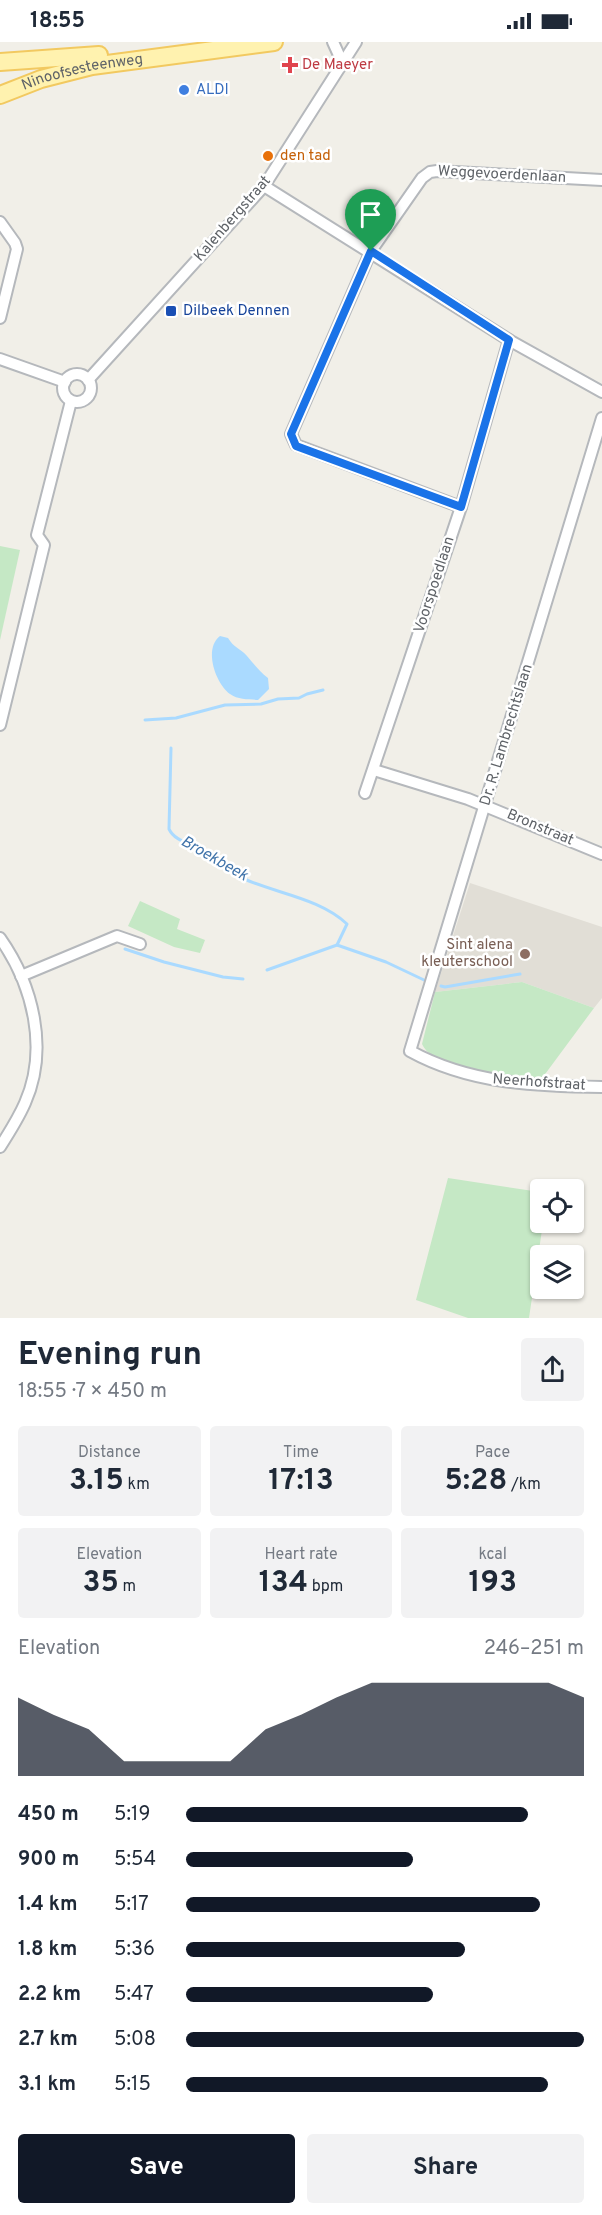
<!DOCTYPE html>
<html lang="en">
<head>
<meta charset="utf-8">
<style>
	body { margin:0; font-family:Overpass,sans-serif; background:#f2f2f3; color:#1f2937; height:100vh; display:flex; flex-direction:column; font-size:22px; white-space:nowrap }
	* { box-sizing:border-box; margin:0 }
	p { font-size:20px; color:#747a83 }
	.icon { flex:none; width:33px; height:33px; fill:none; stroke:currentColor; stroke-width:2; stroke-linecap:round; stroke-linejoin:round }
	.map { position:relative; height:1276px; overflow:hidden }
	.details { display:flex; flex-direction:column; background:#fff; flex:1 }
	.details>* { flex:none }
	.tools { position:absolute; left:530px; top:1137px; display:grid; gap:12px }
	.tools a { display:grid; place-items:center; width:54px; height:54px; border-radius:6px; background:#fff; box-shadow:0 2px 4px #0004; font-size:30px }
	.pin { position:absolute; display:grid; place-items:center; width:51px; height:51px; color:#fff; margin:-62px -26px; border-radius:50% 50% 50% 0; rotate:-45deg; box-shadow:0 0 6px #0007 }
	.pin .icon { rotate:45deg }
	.round { display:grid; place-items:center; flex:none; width:63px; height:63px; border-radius:6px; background:#f2f2f3 }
	.head { display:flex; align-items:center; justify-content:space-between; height:102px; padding:0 18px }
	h1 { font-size:33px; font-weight:700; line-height:45px }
	.metrics { display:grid; grid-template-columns:repeat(3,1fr); gap:9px; height:102px; padding:6px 18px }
	.metrics div { display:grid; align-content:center; border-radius:6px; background:#f2f2f3; text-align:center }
	.metrics b { font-size:30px; font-weight:700 }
	.metrics small { font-size:16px; font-weight:400 }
	.metrics p { font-size:16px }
	.chart { height:168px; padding:12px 18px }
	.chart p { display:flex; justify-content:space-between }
	.chart svg { width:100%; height:108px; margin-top:6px; fill:#111827; opacity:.7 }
	.primary-button { display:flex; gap:12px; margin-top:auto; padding:12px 18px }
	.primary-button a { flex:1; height:69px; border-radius:6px; background:#111827; color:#fff; font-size:24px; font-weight:700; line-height:69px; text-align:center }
	.primary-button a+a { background:#f2f2f3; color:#1f2937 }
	ul { padding:0 18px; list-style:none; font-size:20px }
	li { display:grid; grid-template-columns:96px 72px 1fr; align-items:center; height:45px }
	li i { height:15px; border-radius:8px; background:#111827 }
	.status { display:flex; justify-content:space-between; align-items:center; height:42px; padding:0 30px; background:#fff; direction:ltr }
	.status svg { height:16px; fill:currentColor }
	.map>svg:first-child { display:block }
	.education { fill:#e1ded6 }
	.green { fill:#c5e8c5 }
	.water { fill:#aadaff }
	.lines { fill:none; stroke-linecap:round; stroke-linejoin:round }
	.stream { stroke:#aadaff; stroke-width:3 }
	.minor-casing { stroke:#b5b8bc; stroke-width:14 }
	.primary-casing { stroke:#f2c960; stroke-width:20 }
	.minor { stroke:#fff; stroke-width:10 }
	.primary { stroke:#fff2af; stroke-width:16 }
	.route-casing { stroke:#fff; stroke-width:12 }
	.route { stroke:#1a73e8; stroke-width:8 }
	.health-dot { fill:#e0444e; stroke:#fff; stroke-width:2 }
	.shop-dot { fill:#3f7fe0; stroke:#fff; stroke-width:2 }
	.food-dot { fill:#e8710a; stroke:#fff; stroke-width:2 }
	.transit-dot { fill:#1a4fb4; stroke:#fff; stroke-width:2 }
	.education-dot { fill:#8d6e63; stroke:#fff; stroke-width:2 }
	.labels { text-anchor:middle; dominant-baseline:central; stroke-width:5; stroke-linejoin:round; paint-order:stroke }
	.health-label { font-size:15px; fill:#be3a42; stroke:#fff; text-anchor:start }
	.street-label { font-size:15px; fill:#5f6368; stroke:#fff }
	.shop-label { font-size:15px; fill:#366cbe; stroke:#fff; text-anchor:start }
	.food-label { font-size:15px; fill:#c56008; stroke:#fff; text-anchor:start }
	.transit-label { font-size:15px; fill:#164399; stroke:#fff; text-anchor:start }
	.education-label { font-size:15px; fill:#785e54; stroke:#fff; text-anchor:end }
	.water-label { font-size:16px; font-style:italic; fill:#4174aa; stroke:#fff }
</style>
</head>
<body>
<div class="status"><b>18:55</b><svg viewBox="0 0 49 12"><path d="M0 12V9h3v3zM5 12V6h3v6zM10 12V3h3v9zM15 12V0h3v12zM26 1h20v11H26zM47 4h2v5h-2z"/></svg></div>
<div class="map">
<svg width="602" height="1276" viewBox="0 0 602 1276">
	<rect width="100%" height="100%" fill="#f1efe8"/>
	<polygon class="education" points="470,841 602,885 602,956 594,966 522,940 435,950"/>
	<g class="green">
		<polygon points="0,504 20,508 0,598"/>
		<polygon points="140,859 180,877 177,887 205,898 200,911 174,905 128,884"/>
		<path d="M522,940L594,966L540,1039C513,1035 433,1029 422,1002L435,950Z"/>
		<polygon points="448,1136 540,1150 540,1180 543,1181 529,1276 468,1276 416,1258"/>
	</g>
	<path class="water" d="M220,594L228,596C234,606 240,606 247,614C254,622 259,629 268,636L269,647L258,658C249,657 238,658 230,652C216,642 203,607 220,594Z"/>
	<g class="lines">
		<g class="stream">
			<polyline points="145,678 176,676 225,663 261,662 278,657 299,656 307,652 323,648"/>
			<path d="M171,706L169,787C175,800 192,801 203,808C207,811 209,816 212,819C223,827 237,834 249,839C281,852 322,858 347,882L337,903"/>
			<polyline points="125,907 164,920 223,935 243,937"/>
			<polyline points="267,928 337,903 386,920 424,938"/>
			<polyline points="441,944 445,945 520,932"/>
		</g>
		<g class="minor-casing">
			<g id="minor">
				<polyline points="333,0 343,22"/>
				<polyline points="264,144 509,298 602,350"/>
				<polyline points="0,180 15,201 17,207 0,276"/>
				<polyline points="0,317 65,340"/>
				<circle cx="77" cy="346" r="14"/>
				<polyline points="88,338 264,144 356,0"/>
				<path d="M602,376L410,1009C470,1042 535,1044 602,1045"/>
				<polyline points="461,465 296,403 291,392 371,209 422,136 430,130 437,129 602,138"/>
				<polyline points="0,683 44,503 37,493 71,359"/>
				<polyline points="374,728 468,757 602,812"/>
				<polyline points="365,751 461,465 509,298"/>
				<path d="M0,896C33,943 49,1007 25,1061C18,1077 9,1091 0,1105"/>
				<polyline points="21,934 117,894 140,902"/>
			</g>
		</g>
		<g class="primary-casing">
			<g id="primary">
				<polyline points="0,20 99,13"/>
				<path id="s1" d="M0,53L41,37L92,24L274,0"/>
			</g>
		</g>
		<use href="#minor" class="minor"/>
		<use href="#primary" class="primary"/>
	</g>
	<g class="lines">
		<g class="route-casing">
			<polygon id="route" points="371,209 509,298 461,465 296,404 291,392"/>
		</g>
		<use href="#route" class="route"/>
	</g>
	<path class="health-dot" d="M287 14h6v6h6v6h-6v6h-6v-6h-6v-6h6z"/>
	<circle class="shop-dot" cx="184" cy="48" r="6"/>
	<circle class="food-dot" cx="268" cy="114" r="6"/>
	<rect class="transit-dot" x="165" y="263" width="12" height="12" rx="3"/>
	<circle class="education-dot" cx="525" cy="912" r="6"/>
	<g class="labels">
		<g class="health-label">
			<text x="302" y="23">De Maeyer</text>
		</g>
		<g class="street-label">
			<text stroke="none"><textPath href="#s1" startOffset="86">Ninoofsesteenweg</textPath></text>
			<text transform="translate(502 133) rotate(3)">Weggevoerdenlaan</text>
			<text transform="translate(233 177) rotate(-49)">Kalenbergstraat</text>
			<text transform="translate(435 543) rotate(-72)">Voorspoedlaan</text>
			<text transform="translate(507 693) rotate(-73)">Dr. R. Lambrechtslaan</text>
			<text transform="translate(540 786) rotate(23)">Bronstraat</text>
			<text transform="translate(539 1041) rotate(4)">Neerhofstraat</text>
		</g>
		<g class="shop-label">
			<text x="196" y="48">ALDI</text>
		</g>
		<g class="food-label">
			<text x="280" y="114">den tad</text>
		</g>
		<g class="transit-label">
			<text x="183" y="269">Dilbeek Dennen</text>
		</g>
		<g class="education-label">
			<text x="513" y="903">Sint alena<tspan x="513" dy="17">kleuterschool</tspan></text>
		</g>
		<g class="water-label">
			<text transform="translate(214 817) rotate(30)">Broekbeek</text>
		</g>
	</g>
</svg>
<div class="tools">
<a><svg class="icon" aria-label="locate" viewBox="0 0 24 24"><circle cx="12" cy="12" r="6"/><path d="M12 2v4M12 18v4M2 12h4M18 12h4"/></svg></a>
<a><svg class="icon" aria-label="layers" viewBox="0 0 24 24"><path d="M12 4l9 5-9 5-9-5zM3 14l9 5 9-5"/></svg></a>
</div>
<div class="pin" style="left:371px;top:209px;background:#1e9e55"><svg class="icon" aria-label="arrive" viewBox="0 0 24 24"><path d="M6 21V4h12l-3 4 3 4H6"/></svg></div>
</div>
<section class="details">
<div class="head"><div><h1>Evening run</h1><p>18:55 · 7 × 450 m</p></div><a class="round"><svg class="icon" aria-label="share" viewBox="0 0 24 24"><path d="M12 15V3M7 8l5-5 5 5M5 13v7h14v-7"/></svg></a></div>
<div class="metrics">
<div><p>Distance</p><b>3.15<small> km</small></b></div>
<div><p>Time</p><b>17:13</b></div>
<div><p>Pace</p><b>5:28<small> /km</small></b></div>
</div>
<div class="metrics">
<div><p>Elevation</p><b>35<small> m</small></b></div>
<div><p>Heart rate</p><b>134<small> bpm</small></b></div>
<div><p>kcal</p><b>193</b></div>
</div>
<div class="chart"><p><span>Elevation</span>246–251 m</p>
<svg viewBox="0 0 160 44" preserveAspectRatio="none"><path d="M0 44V12L10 19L20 25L30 38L40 38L50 38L60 38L70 25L80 19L90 12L100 6L110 6L120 6L130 6L140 6L150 6L160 12V44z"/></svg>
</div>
<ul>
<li><b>450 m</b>5:19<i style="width:86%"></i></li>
<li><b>900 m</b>5:54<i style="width:57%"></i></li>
<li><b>1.4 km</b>5:17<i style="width:89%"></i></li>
<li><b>1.8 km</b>5:36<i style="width:70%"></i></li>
<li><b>2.2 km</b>5:47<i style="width:62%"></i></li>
<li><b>2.7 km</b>5:08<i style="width:100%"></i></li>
<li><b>3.1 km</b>5:15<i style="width:91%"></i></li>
</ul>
<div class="primary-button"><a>Save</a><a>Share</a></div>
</section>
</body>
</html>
